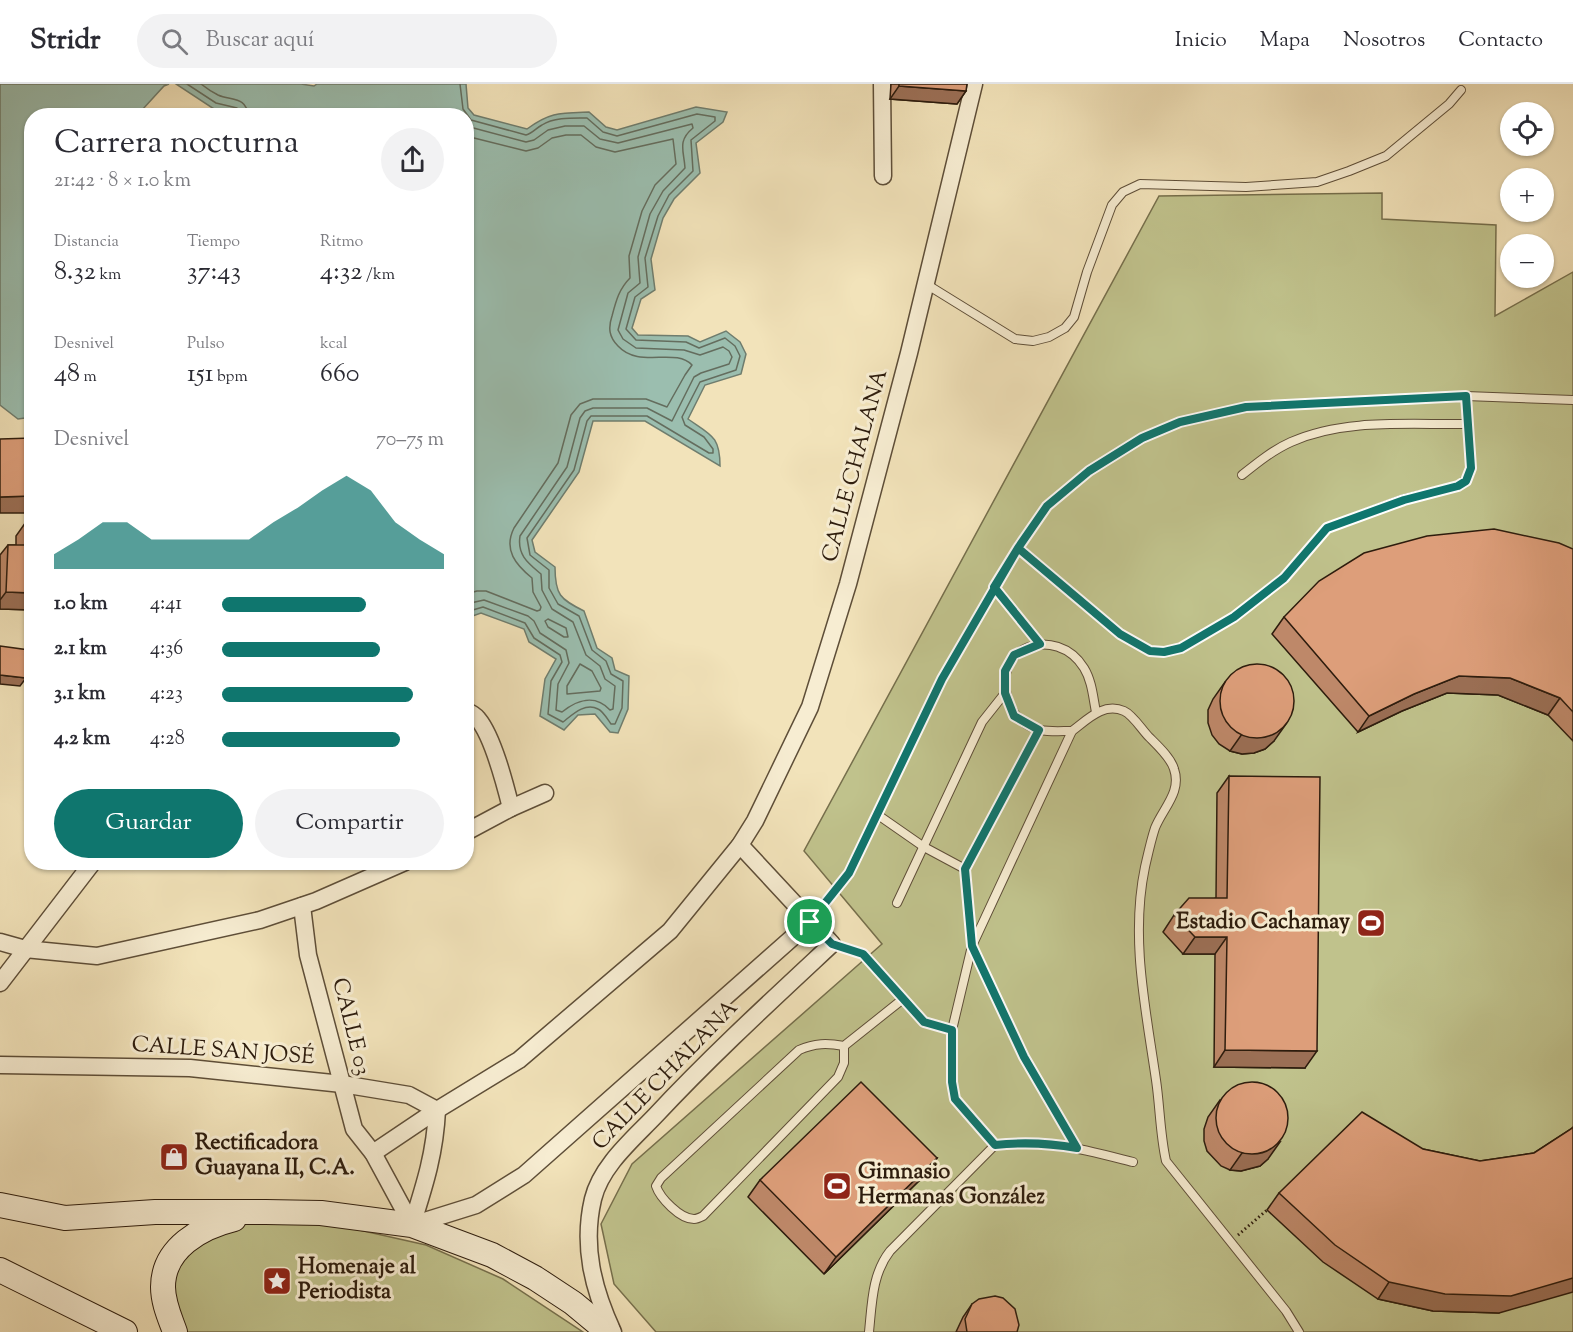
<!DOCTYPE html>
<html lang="es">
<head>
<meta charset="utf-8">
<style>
	body { margin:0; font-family:"Sorts Mill Goudy",serif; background:#f2f2f3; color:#2b2b33; height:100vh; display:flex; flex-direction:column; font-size:22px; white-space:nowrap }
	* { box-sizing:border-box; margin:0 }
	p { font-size:20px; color:#7c7c81 }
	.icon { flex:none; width:33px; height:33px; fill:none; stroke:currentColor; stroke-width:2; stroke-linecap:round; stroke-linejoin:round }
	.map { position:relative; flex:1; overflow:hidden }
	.details { position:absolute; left:24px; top:24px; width:450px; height:762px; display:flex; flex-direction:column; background:#fff; border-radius:24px; box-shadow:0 2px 4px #0004 }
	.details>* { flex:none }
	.fabs { position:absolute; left:1500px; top:18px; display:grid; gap:12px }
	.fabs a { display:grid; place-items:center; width:54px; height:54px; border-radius:50%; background:#fff; box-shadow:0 2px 4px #0004; font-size:30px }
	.pin { position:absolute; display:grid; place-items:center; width:51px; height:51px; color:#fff; margin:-26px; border:3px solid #fff; border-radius:50%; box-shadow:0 2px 6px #0007 }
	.round { display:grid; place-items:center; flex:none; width:63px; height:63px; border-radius:32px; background:#f2f2f3 }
	.headline { display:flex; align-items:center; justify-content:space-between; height:102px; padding:0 30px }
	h1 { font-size:33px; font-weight:600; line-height:45px }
	.figures { display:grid; grid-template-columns:repeat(3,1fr); gap:9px; height:102px; padding:6px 30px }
	.figures div { display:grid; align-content:center }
	.figures b { font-size:26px; font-weight:600 }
	.figures small { font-size:16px; font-weight:400 }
	.figures p { font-size:16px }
	.chart { height:168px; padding:12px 30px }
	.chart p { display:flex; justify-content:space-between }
	.chart svg { width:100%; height:108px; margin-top:6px; fill:#0f766e; opacity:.7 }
	.primary-button { display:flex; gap:12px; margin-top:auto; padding:12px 30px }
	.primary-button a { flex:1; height:69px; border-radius:36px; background:#0f766e; color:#fff; font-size:24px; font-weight:600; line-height:69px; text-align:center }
	.primary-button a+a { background:#f2f2f3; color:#2b2b33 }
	ul { padding:0 30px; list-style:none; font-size:20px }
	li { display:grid; grid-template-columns:96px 72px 1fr; align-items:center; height:45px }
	li i { height:15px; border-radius:8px; background:#0f766e }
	header { display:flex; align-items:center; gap:36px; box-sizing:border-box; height:84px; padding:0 30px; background:#fff; border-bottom:2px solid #e1e1e2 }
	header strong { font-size:28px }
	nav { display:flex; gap:33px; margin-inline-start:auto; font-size:21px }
	.search { width:420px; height:54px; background:#f2f2f3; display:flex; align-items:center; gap:15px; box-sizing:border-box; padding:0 21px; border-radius:33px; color:#7c7c81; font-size:22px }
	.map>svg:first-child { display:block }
	.green { fill:#c0c28c; stroke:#766f4c; stroke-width:1.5 }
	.water { fill:#9bbeaf; stroke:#6f7d6e; stroke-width:1.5 }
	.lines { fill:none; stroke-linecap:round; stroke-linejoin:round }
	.shore { stroke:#646d5e; stroke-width:1.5 }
	.service-casing { stroke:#5e4e38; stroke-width:10 }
	.minor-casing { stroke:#5e4e38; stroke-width:19 }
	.secondary-casing { stroke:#2d1c0d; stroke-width:26 }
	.path { stroke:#2d1c0d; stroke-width:3; stroke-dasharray:1.5 3; stroke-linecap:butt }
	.service { stroke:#f7edd2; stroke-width:8 }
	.minor { stroke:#f7edd2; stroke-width:16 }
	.secondary { stroke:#f7edd2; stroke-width:24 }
	.wall { fill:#be8869; stroke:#2d1c0d; stroke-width:1.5 }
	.shaded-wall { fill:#9b6f55; stroke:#2d1c0d; stroke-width:1.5 }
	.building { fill:#dd9e7a; stroke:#2d1c0d; stroke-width:1.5 }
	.route-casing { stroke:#fff; stroke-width:12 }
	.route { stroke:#0f766e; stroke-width:8 }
	.labels { text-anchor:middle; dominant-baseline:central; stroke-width:6; stroke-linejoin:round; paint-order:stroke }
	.street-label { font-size:22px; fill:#2d1c0d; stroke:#f7edd2 }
	.poi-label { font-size:22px; font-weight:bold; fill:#2d1c0d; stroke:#f7edd2; text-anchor:start }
</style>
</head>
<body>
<header>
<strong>Stridr</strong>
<div class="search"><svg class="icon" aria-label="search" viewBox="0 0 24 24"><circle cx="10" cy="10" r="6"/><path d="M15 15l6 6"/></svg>Buscar aquí</div>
<nav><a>Inicio</a><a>Mapa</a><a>Nosotros</a><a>Contacto</a></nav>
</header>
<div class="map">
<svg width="1573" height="1248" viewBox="0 0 1573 1248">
	<rect width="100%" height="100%" fill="#f2e3ba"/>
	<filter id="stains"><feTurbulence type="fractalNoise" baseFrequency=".00333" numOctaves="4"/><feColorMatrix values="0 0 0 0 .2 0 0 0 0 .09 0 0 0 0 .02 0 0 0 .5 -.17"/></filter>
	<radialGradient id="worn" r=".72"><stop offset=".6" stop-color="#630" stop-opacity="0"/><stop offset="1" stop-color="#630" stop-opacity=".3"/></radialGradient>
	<g class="green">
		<polygon points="1382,109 1382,135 1496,141 1495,232 1573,188 1573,1248 656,1248 614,1200 601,1140 632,1080 882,860 804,767 1159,112"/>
		<polygon points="264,1136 337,1141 426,1161 503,1195 583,1248 175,1248 174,1183 223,1142"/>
	</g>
	<g class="water">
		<polygon points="0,0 169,0 164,2 142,26 142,31 32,32 32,333 18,335 0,321"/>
		<path d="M176,0H301L314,2L317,0H466L468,24L474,31L527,45C550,28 560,29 589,28L606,43L617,46L696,23L727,28L723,38L696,59L700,89L674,115L663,134L651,175L655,206L641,215L632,244L638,251L688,252L700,258L726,247L740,258L746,270L741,290L705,301L688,335C711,351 720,352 720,382L645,337H593L579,388L532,456L535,468L555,483C555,511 560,515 584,527L597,564L612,574L615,586L629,592L628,625L618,649L610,648L595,630L578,631L564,646L540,632L545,595L556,575L529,558L524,545L481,529L467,534L466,32L249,31L214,25Z"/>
	</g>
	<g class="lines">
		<g class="shore">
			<polyline points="187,0 216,19 237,24 240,32"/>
			<path d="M201,0C206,4 212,8 218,11C231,17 247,12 248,32"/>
			<path d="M460,0L463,25L471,36L526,51C533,49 536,44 542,41C554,33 573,34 587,34L603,48L617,52L697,30L715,33V37L691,56L693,87L669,111L658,132L645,174L648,203L635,213L626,245L636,256L686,258L699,264L725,254L735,262L740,272L736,286L700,298L682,333L685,341L704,353L713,365V369H709L647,332H591L587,337L574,386L527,454L530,471L549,486V504L558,520L579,532L592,566L606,577L611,590L623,597L622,624L615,640H611C608,636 603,627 598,625C585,618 572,631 563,638L548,630L551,597L562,578L560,571L534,554L525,539L483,523L466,528"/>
			<path d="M466,42L526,58L534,56L548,46L565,42H584L600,55L618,59L692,40L693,44C677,57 684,67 685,84L663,107L650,130L638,173L640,199L628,209L618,246L623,255L636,264L684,266L700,271L723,263L729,267L732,273L729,280L701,289L694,293L672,337L647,324H593L585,327L580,334L567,383L520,452C517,471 528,479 541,490L542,506L552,525L573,538L586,571L600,582L605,595L615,602L613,625L610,626C595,610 577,616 562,628L556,626L558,600L569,579L566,566L540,549L534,537L528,532L484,516L466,520"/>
			<path d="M466,52L526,67L538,64L552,54L566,51H581L596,63L615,68L673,55L676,80L655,101L642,127L629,172L630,194C619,205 616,217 612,232C608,244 609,253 618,262C639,285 675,263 692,281L685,291L667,323L646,315H593L580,320L571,331L558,379L514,444C503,466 516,481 532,494L533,508L541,523L540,526L537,527L486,507H477L466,510"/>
			<polygon points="548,535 566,544 568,553 564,553 548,543 545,537"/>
			<polygon points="580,580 592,587 601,604 600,607 567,610 567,602"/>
		</g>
		<g class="service-casing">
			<g id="service">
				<polyline points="926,200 1015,255 1033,257 1049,253 1065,244 1074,233 1087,188 1112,121 1123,108 1140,100 1246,103 1317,98 1349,87 1386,72 1449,20 1461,6"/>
				<path d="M1242,391C1257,379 1273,366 1291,358C1345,334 1410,341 1468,340"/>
				<path d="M1018,463L1120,550L1150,567L1164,568L1181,564L1234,533L1284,493L1327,444L1404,415L1458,402C1466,397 1469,394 1471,384L1466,312"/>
				<polyline points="994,503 1040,560"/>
				<polyline points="1039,646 965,785 972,862 1024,973 1077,1064"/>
				<path d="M1072,647C1062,647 1050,648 1040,646C1027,643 1014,633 1010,621C986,561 1057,540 1084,584C1092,597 1093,613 1096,628"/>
				<polyline points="878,731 924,763 965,785"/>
				<polyline points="897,819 982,638 1005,609"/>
				<polyline points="810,838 849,788 942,595 1018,463 1047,422 1089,387 1142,354 1180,338 1246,323 1466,312 1573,316"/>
				<polyline points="832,860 863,870 924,938 952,946"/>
				<path d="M844,962V979L838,993L703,1132C701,1133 696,1135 694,1135C680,1135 660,1114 656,1102L661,1094L799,966C815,959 827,959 844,962L903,915"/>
				<path d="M995,1061L955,1015L952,998V946L972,862L1072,647C1087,636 1103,618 1124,627C1133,631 1142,646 1149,653C1158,662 1171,674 1174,685C1182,708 1163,724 1155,744C1151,756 1148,770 1145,783C1130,854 1146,926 1156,996C1160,1023 1160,1050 1166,1077L1286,1227L1299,1248"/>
				<path d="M869,1248C872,1219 872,1190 890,1167L995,1061C1049,1055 1082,1065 1133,1078"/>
			</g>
		</g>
		<g class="minor-casing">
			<g id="minor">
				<polyline points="882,0 883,92"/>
				<path d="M466,627C471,629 475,631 478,635C493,653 505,700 511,724"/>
				<polyline points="466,748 511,724 545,709"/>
				<polyline points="302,822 308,871 354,1045 373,1069 412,1141"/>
				<polyline points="0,858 25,865 97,872 260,836 316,817 405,778"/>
				<polyline points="0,899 93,778"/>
				<path d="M0,981L190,984L342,1000L409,1011L437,1026C435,1069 425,1100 412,1141"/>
				<polyline points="373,1069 437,1026 519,976 670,847 740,761 755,737 810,623 848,500 909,269 974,0"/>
				<polyline points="412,1141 476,1121 524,1091 810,838"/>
				<path d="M613,1248C593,1205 582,1162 593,1115C601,1082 632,1056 655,1032C711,972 772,916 832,860L740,761"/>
			</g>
		</g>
		<g class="secondary-casing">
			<g id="secondary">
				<polyline points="0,1121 65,1134 155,1128 266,1128 321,1129 412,1141 492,1171 535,1194 573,1219 608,1248"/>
				<polyline points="0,1186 125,1248"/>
				<path d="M175,1248C170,1234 163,1219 163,1203C163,1164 201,1143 234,1135"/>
			</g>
		</g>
		<polyline class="path" points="1238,1151 1267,1126"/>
		<use href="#service" class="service"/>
		<use href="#minor" class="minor"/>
		<use href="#secondary" class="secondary"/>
	</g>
	<g class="wall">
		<polygon points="891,0 967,0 966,7 957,20 890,15"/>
		<polygon points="28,435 32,526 0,525 0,471 8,461 16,461 16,452"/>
		<polygon points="1573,465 1573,657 1548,631 1498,611 1447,609 1402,627 1358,648 1272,550 1284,533"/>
		<polygon points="1225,598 1274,657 1265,665 1254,669 1242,670 1230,667 1219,660 1212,651 1208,639 1208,626 1213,615"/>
		<polygon points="1229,692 1305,984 1214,983 1215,870 1183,870 1163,848 1174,831 1216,814 1217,709"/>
		<polygon points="1220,1016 1268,1075 1260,1082 1241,1087 1230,1086 1221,1082 1207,1067 1204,1057 1204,1045 1208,1033"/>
		<polygon points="1571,1045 1499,1229 1433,1227 1378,1215 1323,1178 1267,1126 1279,1109 1423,1065 1480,1077 1534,1069"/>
		<polygon points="937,1074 925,1091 824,1190 748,1113 760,1096"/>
		<polygon points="972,1220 1017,1248 956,1248 963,1233"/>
	</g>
	<g class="shaded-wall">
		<polygon points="899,2 966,7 957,20 890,15"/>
		<polygon points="32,412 32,429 0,429 0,413"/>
		<polygon points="6,508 32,509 32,526 0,525 0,516"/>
		<polygon points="0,591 26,594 20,602 0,600"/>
		<polygon points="1459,592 1510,594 1560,614 1548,631 1498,611 1447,609 1402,627 1358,648 1369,632 1414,610"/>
		<polygon points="1286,640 1274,657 1265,665 1254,669 1242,670 1230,667 1242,650"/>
		<polygon points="1195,853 1227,853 1215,870 1183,870"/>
		<polygon points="1225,966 1317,967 1305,984 1214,983"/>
		<polygon points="1280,1058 1268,1075 1260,1082 1241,1087 1230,1086 1242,1069"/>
		<polygon points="937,1074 925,1091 824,1190 836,1173"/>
		<polygon points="1573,1194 1573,1208 1499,1229 1433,1227 1378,1215 1389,1198"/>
	</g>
	<g class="building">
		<polygon points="899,0 967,0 966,7 899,2"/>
		<polygon points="32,354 32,412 0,413 0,355"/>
		<polygon points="28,435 32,435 32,509 6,508 8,461 27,461"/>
		<polygon points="1494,445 1559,459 1573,465 1573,628 1560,614 1510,594 1459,592 1414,610 1369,632 1284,533 1319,497 1364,469 1427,452"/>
		<polygon points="0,562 29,566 26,594 0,591"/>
		<circle cx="1257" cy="617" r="37"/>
		<polygon points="1229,692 1320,693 1317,967 1225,966 1227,853 1195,853 1174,831 1189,814 1227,814"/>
		<circle cx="1252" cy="1034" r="36"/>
		<polygon points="861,998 937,1074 836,1173 760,1096"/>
		<polygon points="1362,1028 1423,1065 1480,1077 1534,1069 1571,1045 1573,1043 1573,1194 1511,1212 1445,1210 1389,1198 1335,1161 1279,1109"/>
		<polygon points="995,1212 1003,1214 1015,1225 1019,1241 1017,1248 967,1248 965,1235 972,1220 979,1215"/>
	</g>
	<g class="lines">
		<g class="route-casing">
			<path id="route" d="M810,838L832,860L863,870L924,938L952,946V998L955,1015L995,1061C1023,1058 1049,1059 1077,1064L1024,973L972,862L965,785L1039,646L1014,632L1005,609V587L1014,571L1040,560L994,503L1018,464L1120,550L1150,567L1164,568L1181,564L1234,533L1284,494L1327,444L1404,416L1458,402L1466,397L1471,384L1466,312L1246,323L1180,338L1142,354L1089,387L1047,422L1018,464L942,595L849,789L810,838"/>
		</g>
		<use href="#route" class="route"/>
	</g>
	<defs>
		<g id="stadium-square" transform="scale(1.5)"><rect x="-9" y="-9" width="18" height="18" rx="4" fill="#8f2418" stroke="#f7edd2"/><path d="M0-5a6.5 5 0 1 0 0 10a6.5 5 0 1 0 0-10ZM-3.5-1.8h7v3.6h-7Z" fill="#fff"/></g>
		<g id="shop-square" transform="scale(1.5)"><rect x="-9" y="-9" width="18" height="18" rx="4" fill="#8f2418" stroke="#f7edd2"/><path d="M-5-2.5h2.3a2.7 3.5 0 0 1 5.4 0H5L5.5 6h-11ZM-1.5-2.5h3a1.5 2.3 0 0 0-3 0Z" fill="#fff"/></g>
		<g id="sight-square" transform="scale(1.5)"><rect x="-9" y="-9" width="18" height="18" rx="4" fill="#8f2418" stroke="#f7edd2"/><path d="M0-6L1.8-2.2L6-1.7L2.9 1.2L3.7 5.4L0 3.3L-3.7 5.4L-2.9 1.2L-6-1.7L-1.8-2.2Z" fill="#fff"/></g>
	</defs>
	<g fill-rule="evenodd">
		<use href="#stadium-square" x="1371" y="839"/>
		<use href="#shop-square" x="174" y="1073"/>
		<use href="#stadium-square" x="837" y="1102"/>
		<use href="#sight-square" x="277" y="1197"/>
	</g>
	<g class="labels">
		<g class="street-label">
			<text transform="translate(856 382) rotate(-75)">CALLE CHALANA</text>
			<text transform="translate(350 943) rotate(76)">CALLE 03</text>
			<text transform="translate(223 968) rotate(4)">CALLE SAN JOSÉ</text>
			<text transform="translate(666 992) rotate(-46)">CALLE CHALANA</text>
		</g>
		<g class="poi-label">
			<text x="1350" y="839" text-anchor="end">Estadio Cachamay</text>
			<text x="195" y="1060">Rectificadora<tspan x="195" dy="25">Guayana II, C.A.</tspan></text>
			<text x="858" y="1089">Gimnasio<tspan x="858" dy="25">Hermanas González</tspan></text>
			<text x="298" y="1184">Homenaje al<tspan x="298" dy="25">Periodista</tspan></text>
		</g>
	</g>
	<rect width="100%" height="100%" filter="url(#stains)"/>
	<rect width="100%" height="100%" fill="url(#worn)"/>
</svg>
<div class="fabs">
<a><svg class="icon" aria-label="locate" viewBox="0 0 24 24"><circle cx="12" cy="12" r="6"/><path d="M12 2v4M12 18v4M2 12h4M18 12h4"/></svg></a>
<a>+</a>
<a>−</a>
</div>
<div class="pin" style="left:810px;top:838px;background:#1e9e55"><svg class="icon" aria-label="arrive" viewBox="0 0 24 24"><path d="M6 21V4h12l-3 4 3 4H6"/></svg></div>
<section class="details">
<div class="headline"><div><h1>Carrera nocturna</h1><p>21:42 · 8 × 1.0 km</p></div><a class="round"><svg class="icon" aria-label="share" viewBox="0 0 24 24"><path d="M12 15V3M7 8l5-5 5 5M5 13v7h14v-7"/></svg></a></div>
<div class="figures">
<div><p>Distancia</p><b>8.32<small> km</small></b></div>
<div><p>Tiempo</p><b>37:43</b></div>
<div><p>Ritmo</p><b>4:32<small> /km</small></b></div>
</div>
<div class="figures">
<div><p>Desnivel</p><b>48<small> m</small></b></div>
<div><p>Pulso</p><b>151<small> bpm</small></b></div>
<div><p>kcal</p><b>660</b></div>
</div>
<div class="chart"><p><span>Desnivel</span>70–75 m</p>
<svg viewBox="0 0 160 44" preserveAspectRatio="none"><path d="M0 44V38L10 32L20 25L30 25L40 32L50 32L60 32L70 32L80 32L90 25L100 19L110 12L120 6L130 12L140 25L150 32L160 38V44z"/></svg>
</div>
<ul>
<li><b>1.0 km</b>4:41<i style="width:65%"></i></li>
<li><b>2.1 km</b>4:36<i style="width:71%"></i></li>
<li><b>3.1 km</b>4:23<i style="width:86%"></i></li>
<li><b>4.2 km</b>4:28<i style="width:80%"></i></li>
</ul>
<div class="primary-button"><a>Guardar</a><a>Compartir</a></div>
</section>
</div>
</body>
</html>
